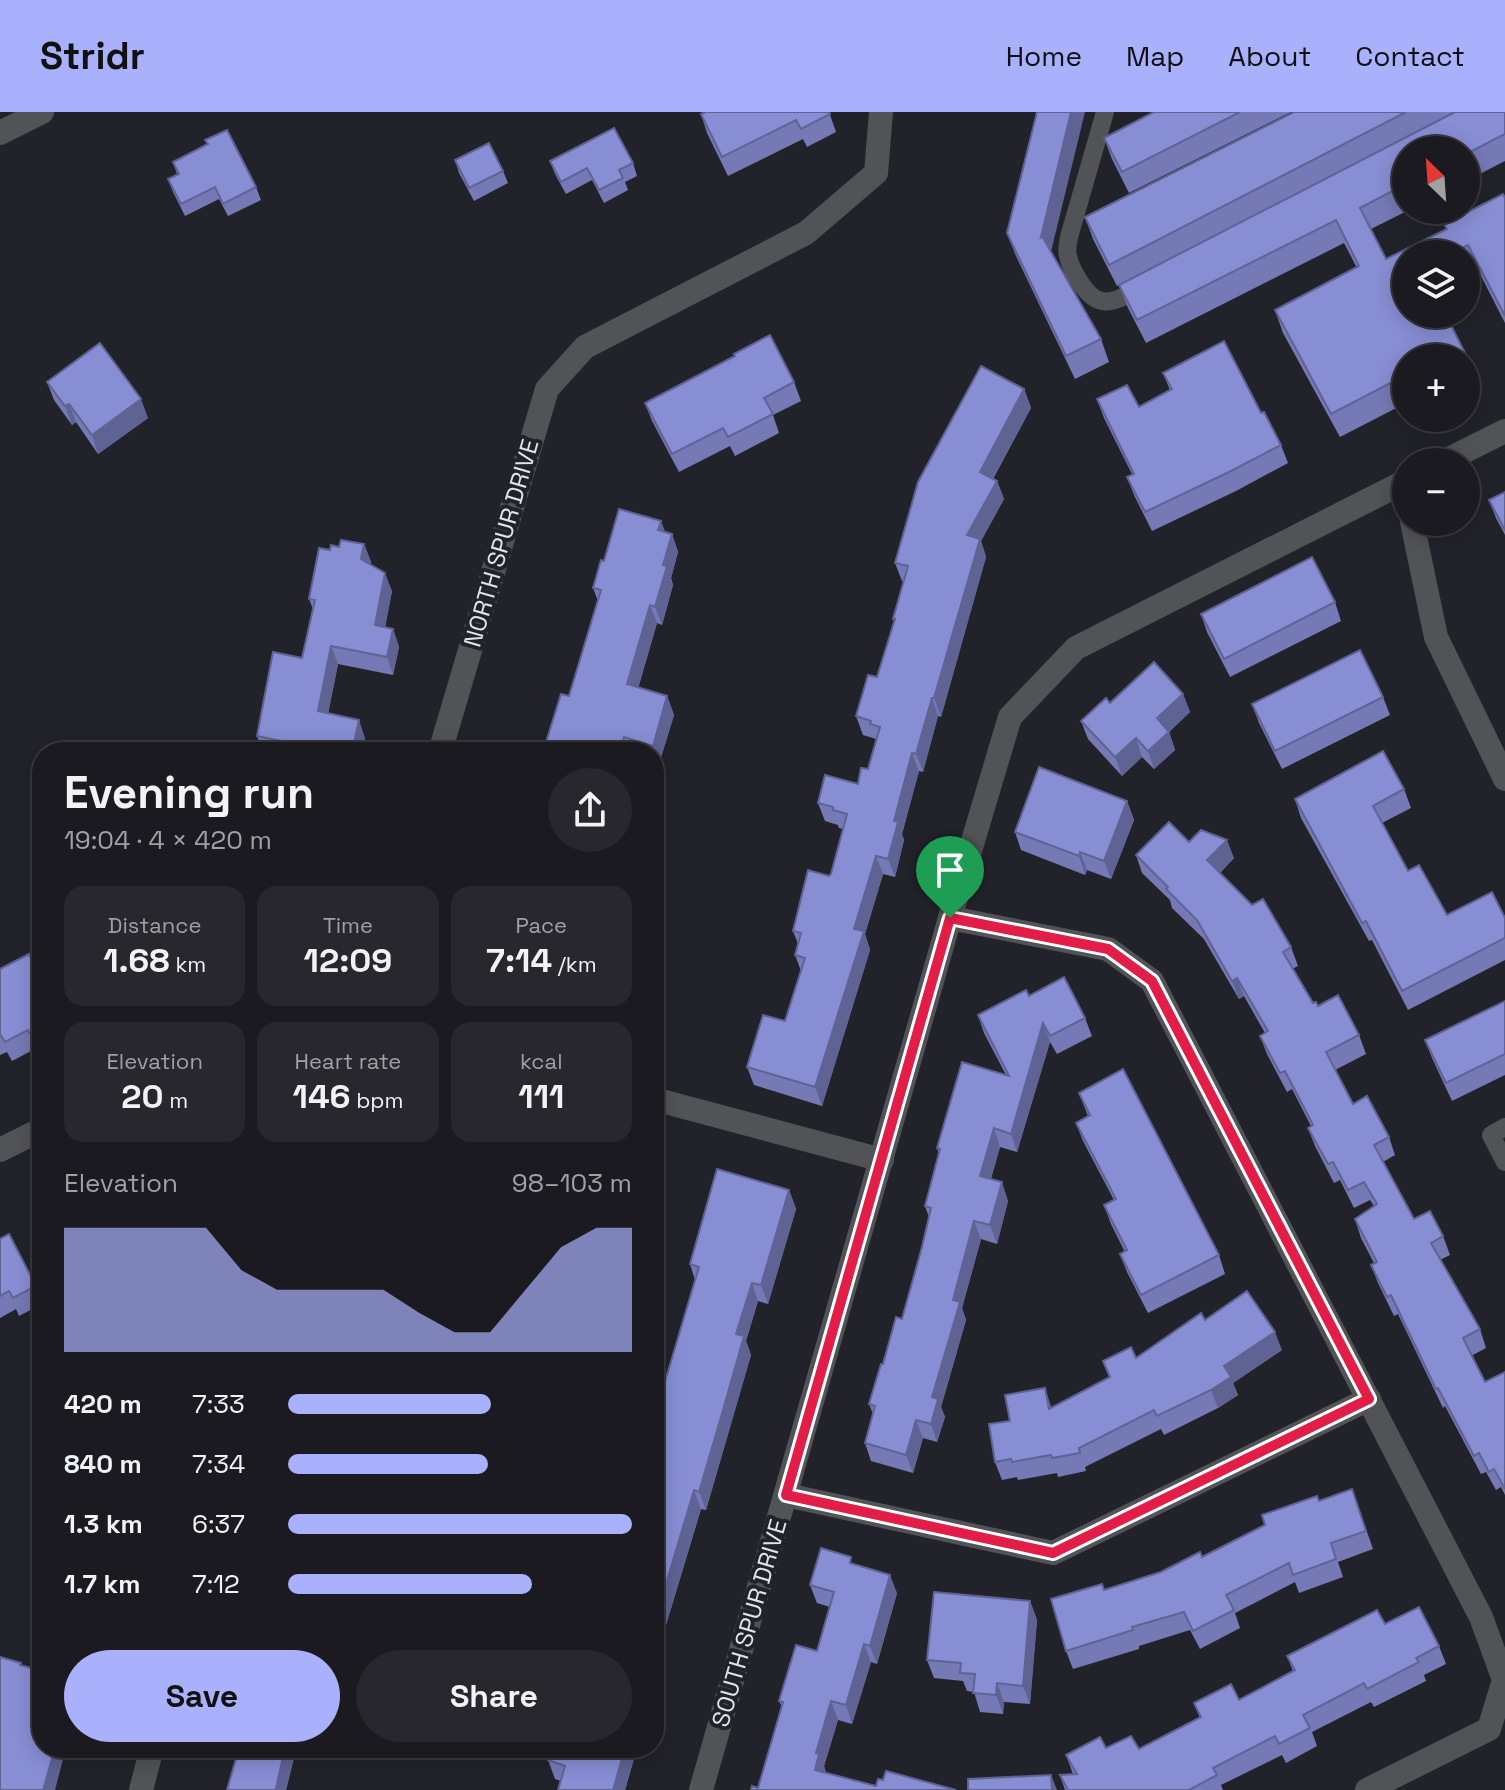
<!DOCTYPE html>
<html lang="en">
<head>
<meta charset="utf-8">
<style>
	body { margin:0; font-family:"Space Grotesk",sans-serif; background:#27272d; color:#f1f3f6; height:100vh; display:flex; flex-direction:column; font-size:30px; white-space:nowrap }
	* { box-sizing:border-box; margin:0 }
	p { font-size:26px; color:#9fa1a5 }
	.icon { flex:none; width:44px; height:44px; fill:none; stroke:currentColor; stroke-width:2; stroke-linecap:round; stroke-linejoin:round }
	.map { position:relative; flex:1; overflow:hidden }
	.panel { position:absolute; left:32px; top:630px; width:632px; height:1016px; display:flex; flex-direction:column; background:#1a1a20; border-radius:32px; box-shadow:0 4px 20px #0003,0 0 0 2px #38383e }
	.panel>* { flex:none }
	.needle { width:52px; rotate:335deg }
	.buttons { position:absolute; left:1392px; top:24px; display:grid; gap:16px }
	.buttons a { display:grid; place-items:center; width:88px; height:88px; border-radius:50%; background:#1a1a20; box-shadow:0 4px 20px #0003,0 0 0 2px #38383e; font-size:40px }
	.pin { position:absolute; display:grid; place-items:center; width:68px; height:68px; color:#fff; margin:-82px -34px; border-radius:50% 50% 50% 0; rotate:-45deg; box-shadow:0 0 8px #0007 }
	.pin .icon { rotate:45deg }
	.round { display:grid; place-items:center; flex:none; width:84px; height:84px; border-radius:42px; background:#27272d }
	.head { display:flex; align-items:center; justify-content:space-between; height:136px; padding:0 32px }
	h1 { font-size:44px; font-weight:700; line-height:60px }
	.figures { display:grid; grid-template-columns:repeat(3,1fr); gap:12px; height:136px; padding:8px 32px }
	.figures div { display:grid; align-content:center; border-radius:20px; background:#27272d; text-align:center }
	.figures b { font-size:34px; font-weight:700 }
	.figures small { font-size:22px; font-weight:400 }
	.figures p { font-size:22px }
	.chart { height:224px; padding:16px 32px }
	.chart p { display:flex; justify-content:space-between }
	.chart svg { width:100%; height:144px; margin-top:8px; fill:#a9b0fc; opacity:.7 }
	.cta { display:flex; gap:16px; margin-top:auto; padding:16px 32px }
	.cta a { flex:1; height:92px; border-radius:48px; background:#a9b0fc; color:#111; font-size:32px; font-weight:700; line-height:92px; text-align:center }
	.cta a+a { background:#27272d; color:#f1f3f6 }
	ul { padding:0 32px; list-style:none; font-size:26px }
	li { display:grid; grid-template-columns:128px 96px 1fr; align-items:center; height:60px }
	li i { height:20px; border-radius:10px; background:#a9b0fc }
	header { display:flex; align-items:center; gap:48px; box-sizing:border-box; height:112px; padding:0 40px; background:#a9b0fc; color:#111 }
	header strong { font-size:38px }
	nav { display:flex; gap:44px; margin-inline-start:auto; font-size:28px }
	.map>svg:first-child { display:block }
	.lines { fill:none; stroke-linecap:round; stroke-linejoin:round }
	.lane { stroke:#525356; stroke-width:18 }
	.street { stroke:#525356; stroke-width:24 }
	.wall { fill:#757ab6 }
	.shaded-wall { fill:#5f6394 }
	.building { fill:#888ed4; stroke:#5f6394; stroke-width:2 }
	.route-casing { stroke:#fff; stroke-width:16 }
	.route { stroke:#e11d48; stroke-width:10 }
	.labels { text-anchor:middle; dominant-baseline:central; stroke-width:8; stroke-linejoin:round; paint-order:stroke }
	.street-label { font-size:24px; fill:#e3e4e9; stroke:#22232a }
</style>
</head>
<body>
<header>
<strong>Stridr</strong>
<nav><a>Home</a><a>Map</a><a>About</a><a>Contact</a></nav>
</header>
<div class="map">
<svg width="1505" height="1678" viewBox="0 0 1505 1678">
	<rect width="100%" height="100%" fill="#22232a"/>
	<g class="lines">
		<g class="lane">
			<path d="M1105,0L1069,125C1068,132 1066,138 1068,144C1071,158 1087,187 1102,189C1116,192 1132,179 1144,173"/>
			<polyline points="1505,1015 1491,1023 1505,1050"/>
		</g>
		<g class="street">
			<polyline points="0,21 42,0"/>
			<polyline points="1443,350 1505,319"/>
			<polyline points="1412,410 1436,525 1505,667"/>
			<polyline points="440,640 547,277 585,235 806,121 876,61 881,0"/>
			<polyline points="950,806 1108,837 1152,869 1481,1505 1504,1568 1489,1617 1367,1678"/>
			<polyline points="654,987 882,1048"/>
			<polyline points="0,1038 42,1017"/>
			<polyline points="786,1383 1053,1441 1369,1287"/>
			<polyline points="141,1678 152,1636"/>
			<polyline points="701,1678 950,806 1010,605 1076,536 1406,369"/>
		</g>
	</g>
	<g class="wall">
		<polygon points="829,0 836,20 807,35 803,27 728,64 707,21 701,2"/>
		<polygon points="1154,0 1291,0 1129,81 1112,47 1104,26"/>
		<polygon points="1294,0 1505,0 1505,49 1466,69 1466,38 1406,38 1406,98 1409,98 1371,117 1386,147 1446,117 1444,112 1505,86 1505,211 1477,156 1466,161 1466,142 1406,142 1466,243 1474,266 1466,270 1466,246 1406,246 1406,291 1340,325 1283,221 1275,198 1357,156 1344,131 1146,231 1128,196 1119,173 1117,174 1093,127 1085,105"/>
		<polygon points="205,28 256,75 261,88 228,104 219,87 185,104 173,80 168,67 177,62 173,50 207,33"/>
		<polygon points="455,48 503,59 508,71 474,89 459,61"/>
		<polygon points="550,49 633,51 637,64 625,70 628,78 604,91 592,68 566,82 555,62"/>
		<polygon points="1007,121 1051,140 1101,227 1109,250 1075,267 1016,144"/>
		<polygon points="1163,261 1261,301 1281,333 1288,351 1236,379 1152,419 1134,383 1127,365 1132,362 1104,306 1097,287 1139,295 1170,278"/>
		<polygon points="47,270 148,306 98,342 76,310 72,313 54,288"/>
		<polygon points="794,270 801,289 773,303 779,321 735,344 730,334 679,360 652,309 645,291"/>
		<polygon points="1024,277 1031,296 993,367 997,369 1004,387 981,429 986,445 941,605 938,604 923,660 919,659 902,722 904,728 895,765 883,762 865,822 870,838 822,994 754,973 747,955 785,909 801,859 795,843 798,832 793,819 831,762 843,717 839,716 838,713 825,709 818,691 858,672 868,657 876,627 863,623 856,604 877,565 894,509 893,507 904,470 902,469 895,451"/>
		<polygon points="1505,380 1505,423 1496,406 1489,388"/>
		<polygon points="665,420 672,422 678,440 671,466 673,473 662,513 657,511 638,576 667,584 674,603 659,652 654,651 654,640 543,640 569,584 598,489 593,476 604,449"/>
		<polygon points="364,432 371,450 371,453 392,479 385,515 393,517 399,535 393,563 338,552 328,601 365,626 362,640 262,640 257,624 302,546 313,497 309,487 330,438 339,435"/>
		<polygon points="1335,490 1341,509 1230,565 1207,520 1201,502"/>
		<polygon points="1183,582 1190,600 1169,620 1175,638 1154,657 1142,645 1122,664 1088,627 1081,609 1110,591"/>
		<polygon points="1383,585 1390,603 1282,657 1259,611 1252,592"/>
		<polygon points="1404,677 1411,696 1382,711 1408,759 1447,803 1505,806 1505,848 1408,898 1372,828 1369,829 1301,706 1295,687"/>
		<polygon points="1127,689 1134,708 1111,767 1087,758 1085,763 1021,738 1015,720"/>
		<polygon points="1189,730 1234,746 1220,761 1291,835 1298,854 1292,857 1313,891 1359,923 1366,942 1335,958 1353,992 1389,1025 1395,1043 1383,1050 1414,1107 1443,1124 1450,1143 1440,1148 1480,1217 1486,1236 1471,1244 1485,1270 1505,1260 1505,1383 1501,1375 1496,1378 1486,1360 1481,1362 1445,1294 1443,1296 1398,1202 1394,1204 1378,1171 1371,1153 1374,1151 1361,1126 1355,1107 1374,1094 1370,1088 1354,1096 1340,1068 1334,1071 1315,1034 1308,1016 1311,1014 1292,977 1287,980 1267,942 1260,924 1265,921 1244,884 1239,887 1204,827 1172,796 1170,788 1142,761 1136,743"/>
		<polygon points="42,844 42,937 36,940 35,937 12,949 7,940 0,943 0,857 32,849"/>
		<polygon points="1029,884 1085,906 1092,924 1057,942 1050,930 1017,1040 1000,1035 991,1067 1008,1089 997,1132 981,1127 962,1196 966,1208 941,1295 945,1305 937,1330 923,1326 913,1361 871,1349 865,1331 873,1302 869,1292 883,1252 902,1207 922,1135 929,1105 925,1094 939,1042 937,1036 1006,963 984,921 978,903"/>
		<polygon points="1505,889 1505,963 1452,989 1432,946 1425,928"/>
		<polygon points="1079,981 1219,1143 1225,1162 1148,1201 1127,1160 1120,1142 1125,1140 1111,1112 1104,1093 1114,1088 1083,1029 1076,1011 1088,1004"/>
		<polygon points="789,1078 796,1097 768,1192 758,1189 746,1229 751,1243 706,1398 701,1397 654,1553 661,1283 695,1168 690,1152"/>
		<polygon points="0,1127 36,1174 42,1192 19,1204 16,1197 0,1206"/>
		<polygon points="1205,1208 1282,1238 1233,1271 1238,1283 1218,1296 1164,1323 1161,1317 1085,1355 1086,1359 1058,1365 1057,1361 1018,1368 1017,1365 1002,1368 995,1350 1010,1309 1052,1295 1109,1265 1103,1249 1136,1246"/>
		<polygon points="1352,1377 1373,1437 1338,1450 1343,1465 1299,1481 1295,1470 1235,1501 1240,1516 1200,1537 1190,1518 1139,1534 1139,1537 1073,1557 1066,1539 1104,1478 1161,1460 1202,1445 1319,1389"/>
		<polygon points="854,1452 897,1481 877,1552 871,1550 852,1612 838,1608 824,1654 826,1661 876,1674 956,1678 758,1676 782,1595 779,1589 817,1539 830,1495 817,1491 810,1473"/>
		<polygon points="1030,1489 1037,1508 1030,1592 1004,1590 1003,1602 980,1600 974,1580 967,1579 963,1569 934,1566 927,1548"/>
		<polygon points="1385,1512 1439,1534 1446,1552 1424,1563 1426,1569 1374,1595 1371,1590 1312,1620 1317,1634 1286,1651 1282,1643 1221,1673 1223,1678 1065,1678 1060,1663 1073,1662 1066,1643 1106,1636 1139,1637 1200,1606 1194,1591 1239,1588 1293,1559 1287,1544"/>
		<polygon points="239,1636 302,1636 299,1643 295,1642 286,1678 227,1678"/>
		<polygon points="637,1636 625,1678 558,1678 561,1669 555,1667 548,1648"/>
	</g>
	<g class="shaded-wall">
		<polygon points="1071,0 1085,0 1049,148 1041,125"/>
		<polygon points="1024,277 1031,296 986,378 980,360"/>
		<polygon points="141,287 148,306 98,342 92,323"/>
		<polygon points="69,292 76,310 72,313 65,294"/>
		<polygon points="997,369 1004,387 981,429 986,445 941,605 934,586 967,423"/>
		<polygon points="661,409 668,427 658,418"/>
		<polygon points="672,422 678,440 671,466 673,473 662,513 655,495 663,453"/>
		<polygon points="364,432 371,450 368,466 361,447"/>
		<polygon points="385,461 392,479 382,532 375,513"/>
		<polygon points="650,493 657,511 634,591 627,572"/>
		<polygon points="393,517 399,535 393,563 387,545"/>
		<polygon points="331,534 338,552 325,618 318,599"/>
		<polygon points="1183,582 1190,600 1169,620 1175,638 1154,657 1148,639 1157,606"/>
		<polygon points="667,584 674,603 659,652 653,634"/>
		<polygon points="932,586 938,604 923,660 916,642"/>
		<polygon points="359,608 365,626 362,640 352,640"/>
		<polygon points="624,625 629,640 620,640"/>
		<polygon points="1136,626 1142,645 1122,664 1115,645"/>
		<polygon points="912,641 919,659 902,722 904,728 895,765 888,747 894,709"/>
		<polygon points="1127,689 1134,708 1111,767 1104,749"/>
		<polygon points="1227,728 1234,746 1214,767 1207,748"/>
		<polygon points="1080,740 1087,758 1085,763 1079,744"/>
		<polygon points="876,744 883,762 865,822 870,838 822,994 815,975 854,817"/>
		<polygon points="1237,866 1244,884 1239,887 1232,869"/>
		<polygon points="1043,911 1050,930 1017,1040 1011,1022"/>
		<polygon points="994,1016 1000,1035 986,1082 980,1064"/>
		<polygon points="1002,1070 1008,1089 997,1132 990,1113"/>
		<polygon points="789,1078 796,1097 768,1192 761,1173"/>
		<polygon points="974,1109 981,1127 962,1196 966,1208 941,1295 945,1305 937,1330 931,1312 932,1285 953,1188"/>
		<polygon points="752,1171 758,1189 746,1229 751,1243 706,1398 699,1380 736,1222"/>
		<polygon points="1275,1220 1282,1238 1233,1271 1238,1283 1218,1296 1211,1278 1224,1254"/>
		<polygon points="1045,1276 1051,1294 1055,1315 1049,1297"/>
		<polygon points="916,1308 923,1326 913,1361 906,1343"/>
		<polygon points="694,1378 701,1397 654,1553 654,1512"/>
		<polygon points="890,1463 897,1481 877,1552 870,1534"/>
		<polygon points="1030,1489 1037,1508 1030,1592 1023,1574"/>
		<polygon points="864,1532 871,1550 852,1612 846,1593"/>
		<polygon points="997,1571 1004,1590 1003,1602 996,1583"/>
		<polygon points="831,1589 838,1608 824,1654 826,1660 822,1676 815,1658 816,1641"/>
		<polygon points="55,1636 66,1636 55,1678 43,1678"/>
		<polygon points="285,1636 293,1636 295,1642 286,1678 277,1678 276,1676"/>
		<polygon points="625,1636 637,1636 625,1678 613,1678"/>
		<polygon points="1051,1663 1057,1678 1052,1678"/>
	</g>
	<g class="building">
		<polygon points="706,0 829,0 830,2 801,17 796,8 722,45 701,2"/>
		<polygon points="1037,0 1071,0 1041,125 1042,124 1101,227 1066,244 1007,121"/>
		<polygon points="1154,0 1240,0 1122,60 1104,26"/>
		<polygon points="1294,0 1406,0 1109,153 1085,105"/>
		<polygon points="1455,0 1505,0 1505,22 1466,42 1466,38 1406,38 1406,72 1360,96 1386,147 1447,117 1444,112 1503,82 1505,86 1505,204 1468,133 1450,142 1406,142 1406,202 1442,202 1445,209 1448,207 1466,243 1459,246 1406,246 1406,263 1331,302 1275,198 1359,154 1336,108 1137,208 1119,173"/>
		<polygon points="614,16 633,51 619,58 623,66 599,78 587,56 561,70 550,49"/>
		<polygon points="227,18 256,75 223,92 215,75 181,92 168,67 179,62 173,50 208,32 205,28"/>
		<polygon points="489,31 503,59 469,76 455,48"/>
		<polygon points="770,223 794,270 764,286 773,302 728,325 723,316 672,342 645,291 735,244 734,242"/>
		<polygon points="1224,229 1261,301 1264,300 1281,333 1229,360 1145,400 1127,365 1134,362 1097,287 1127,273 1139,295 1172,277 1163,261"/>
		<polygon points="100,231 141,287 92,323 69,292 65,294 47,270"/>
		<polygon points="981,254 1024,277 980,360 997,369 967,423 980,427 934,586 932,586 916,642 912,641 894,709 898,710 888,747 876,744 854,817 864,819 815,975 747,955 763,903 785,909 805,846 795,843 801,821 793,819 808,758 829,764 831,762 847,702 833,698 833,695 818,691 825,663 858,672 861,656 868,657 880,615 870,612 871,609 856,604 868,563 877,565 895,507 893,507 908,454 895,451 918,370"/>
		<polygon points="1505,380 1505,418 1489,388"/>
		<polygon points="619,397 661,409 658,418 672,422 663,453 667,454 655,495 650,493 627,572 667,584 653,634 624,625 620,640 543,640 561,582 569,584 601,478 593,476 601,448 604,449"/>
		<polygon points="341,428 364,432 361,447 385,461 375,513 393,517 387,545 331,534 318,599 359,608 352,640 336,640 257,624 273,540 302,546 315,488 309,487 319,436 330,438 331,433 339,435"/>
		<polygon points="1312,445 1335,490 1224,547 1201,502"/>
		<polygon points="1360,538 1383,585 1275,639 1252,592"/>
		<polygon points="1154,550 1183,582 1157,606 1169,620 1148,639 1136,626 1115,645 1081,609 1106,586 1110,591"/>
		<polygon points="1383,639 1404,677 1373,694 1408,759 1419,753 1447,803 1492,780 1505,806 1505,826 1402,879 1366,809 1362,811 1295,687"/>
		<polygon points="1039,655 1127,689 1104,749 1080,740 1079,744 1015,720"/>
		<polygon points="1169,710 1189,730 1201,718 1227,728 1207,748 1252,793 1263,787 1291,835 1283,840 1313,891 1316,890 1318,894 1338,883 1359,923 1326,940 1353,992 1367,984 1389,1025 1374,1033 1414,1107 1430,1099 1443,1124 1431,1131 1480,1217 1463,1226 1485,1270 1505,1260 1505,1377 1494,1357 1489,1360 1479,1341 1474,1344 1438,1276 1436,1277 1391,1183 1387,1185 1371,1153 1377,1150 1355,1107 1377,1092 1364,1070 1348,1078 1333,1050 1328,1052 1308,1016 1313,1013 1285,959 1280,961 1260,924 1268,919 1237,866 1232,869 1197,808 1166,777 1168,775 1136,743"/>
		<polygon points="29,842 32,849 42,844 42,915 29,921 28,918 5,930 0,922 0,857"/>
		<polygon points="1064,865 1085,906 1050,924 1043,911 1011,1022 994,1016 980,1064 1002,1070 990,1113 974,1109 953,1188 960,1190 932,1285 938,1287 931,1312 916,1308 906,1343 865,1331 875,1294 869,1292 881,1252 883,1252 896,1205 902,1207 922,1135 931,1096 925,1094 940,1037 937,1036 962,950 1009,964 978,903 1026,878 1029,884"/>
		<polygon points="1505,889 1505,942 1446,971 1425,928"/>
		<polygon points="1123,957 1219,1143 1141,1183 1120,1142 1127,1138 1104,1093 1116,1087 1076,1011 1090,1003 1079,981"/>
		<polygon points="717,1057 789,1078 761,1173 752,1171 736,1222 744,1224 723,1298 699,1380 694,1378 654,1512 654,1297 658,1282 661,1283 699,1155 690,1152"/>
		<polygon points="9,1122 36,1174 13,1186 9,1179 0,1184 0,1127"/>
		<polygon points="1247,1179 1275,1220 1224,1254 1231,1265 1211,1278 1157,1304 1154,1298 1079,1336 1080,1341 1052,1346 1051,1343 1012,1350 1011,1347 995,1350 989,1312 1010,1309 1005,1283 1045,1276 1049,1297 1110,1265 1103,1249 1131,1235 1136,1246 1201,1201 1205,1208"/>
		<polygon points="1352,1377 1366,1419 1331,1431 1336,1447 1293,1463 1289,1451 1226,1483 1234,1498 1193,1519 1184,1500 1132,1515 1133,1518 1066,1539 1051,1487 1102,1472 1104,1478 1161,1460 1200,1440 1202,1445 1265,1413 1262,1403 1317,1384 1319,1389"/>
		<polygon points="821,1436 851,1445 850,1451 890,1463 870,1534 864,1532 846,1593 831,1589 816,1641 819,1642 815,1658 876,1674 878,1667 883,1668 886,1659 956,1678 751,1678 752,1674 758,1676 783,1590 779,1589 796,1533 817,1539 834,1480 810,1473"/>
		<polygon points="934,1480 1030,1489 1023,1574 997,1571 996,1583 973,1581 975,1562 960,1561 961,1551 927,1548"/>
		<polygon points="1419,1495 1439,1534 1416,1546 1419,1550 1367,1577 1364,1571 1303,1603 1310,1616 1279,1632 1275,1624 1213,1656 1217,1663 1189,1678 1068,1678 1060,1663 1077,1662 1066,1643 1100,1625 1106,1636 1131,1624 1139,1637 1201,1605 1194,1591 1231,1572 1239,1588 1295,1558 1287,1544 1377,1498 1385,1512"/>
		<polygon points="0,1545 21,1551 20,1553 42,1559 42,1636 55,1636 43,1678 0,1678"/>
		<polygon points="239,1636 285,1636 276,1676 284,1678 227,1678"/>
		<polygon points="552,1636 625,1636 613,1678 558,1678 565,1654 548,1648"/>
		<polygon points="1051,1663 1052,1678 968,1678 968,1667"/>
	</g>
	<g class="lines">
		<g class="route-casing">
			<polygon id="route" points="950,806 1108,837 1152,869 1369,1287 1053,1441 786,1383"/>
		</g>
		<use href="#route" class="route"/>
	</g>
	<g class="labels">
		<g class="street-label">
			<text transform="translate(501 431) rotate(-74)">NORTH SPUR DRIVE</text>
			<text transform="translate(749 1511) rotate(-74)">SOUTH SPUR DRIVE</text>
		</g>
	</g>
</svg>
<div class="buttons">
<a><svg class="needle" viewBox="-14 -14 28 28"><path d="M0-13l5 13h-10z" fill="#e53935"/><path d="M0 13l5-13h-10z" fill="#9fa1a5"/></svg></a>
<a><svg class="icon" aria-label="layers" viewBox="0 0 24 24"><path d="M12 4l9 5-9 5-9-5zM3 14l9 5 9-5"/></svg></a>
<a>+</a>
<a>−</a>
</div>
<div class="pin" style="left:950px;top:806px;background:#1e9e55"><svg class="icon" aria-label="arrive" viewBox="0 0 24 24"><path d="M6 21V4h12l-3 4 3 4H6"/></svg></div>
<section class="panel">
<div class="head"><div><h1>Evening run</h1><p>19:04 · 4 × 420 m</p></div><a class="round"><svg class="icon" aria-label="share" viewBox="0 0 24 24"><path d="M12 15V3M7 8l5-5 5 5M5 13v7h14v-7"/></svg></a></div>
<div class="figures">
<div><p>Distance</p><b>1.68<small> km</small></b></div>
<div><p>Time</p><b>12:09</b></div>
<div><p>Pace</p><b>7:14<small> /km</small></b></div>
</div>
<div class="figures">
<div><p>Elevation</p><b>20<small> m</small></b></div>
<div><p>Heart rate</p><b>146<small> bpm</small></b></div>
<div><p>kcal</p><b>111</b></div>
</div>
<div class="chart"><p><span>Elevation</span>98–103 m</p>
<svg viewBox="0 0 160 44" preserveAspectRatio="none"><path d="M0 44V6L10 6L20 6L30 6L40 6L50 19L60 25L70 25L80 25L90 25L100 32L110 38L120 38L130 25L140 12L150 6L160 6V44z"/></svg>
</div>
<ul>
<li><b>420 m</b>7:33<i style="width:59%"></i></li>
<li><b>840 m</b>7:34<i style="width:58%"></i></li>
<li><b>1.3 km</b>6:37<i style="width:100%"></i></li>
<li><b>1.7 km</b>7:12<i style="width:71%"></i></li>
</ul>
<div class="cta"><a>Save</a><a>Share</a></div>
</section>
</div>
</body>
</html>
